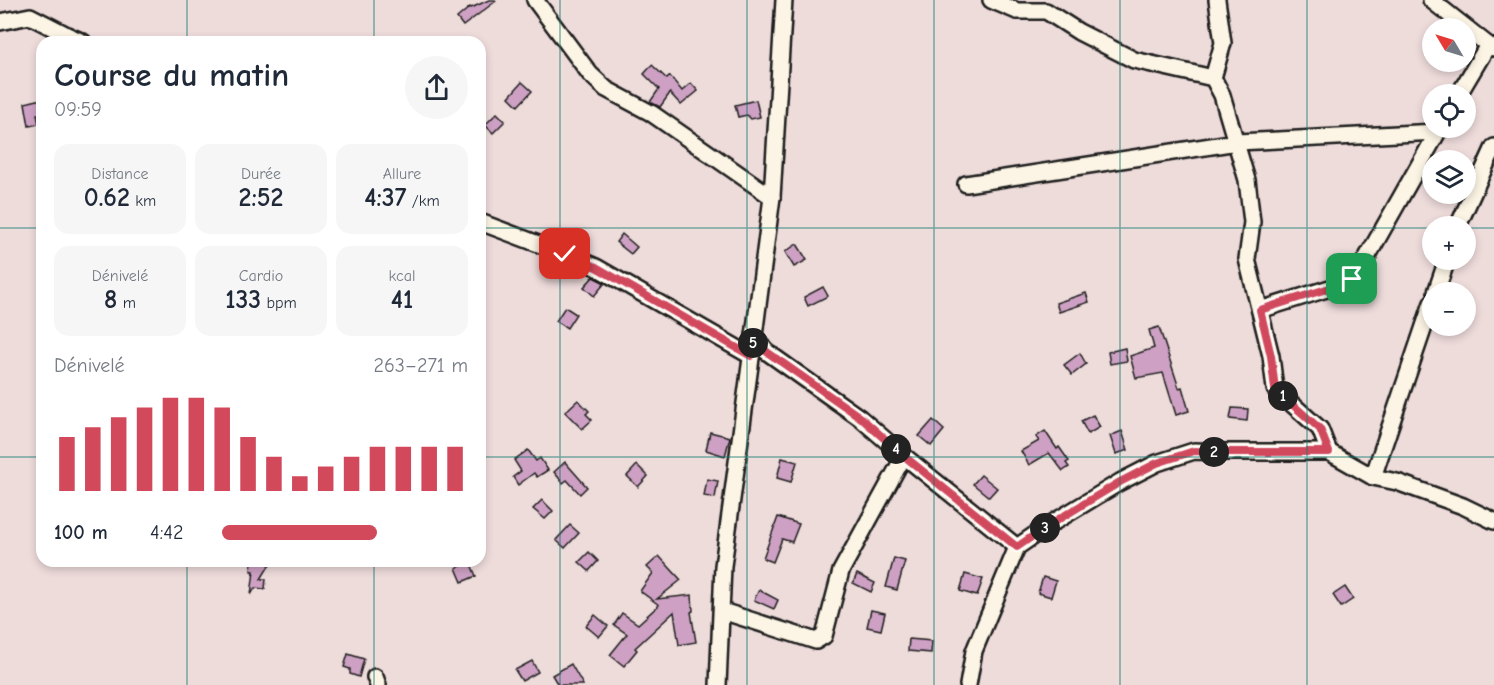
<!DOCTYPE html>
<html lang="fr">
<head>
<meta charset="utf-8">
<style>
	body { margin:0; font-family:"Comic Neue",sans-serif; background:#f6f6f7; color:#1f2937; height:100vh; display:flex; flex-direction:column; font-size:22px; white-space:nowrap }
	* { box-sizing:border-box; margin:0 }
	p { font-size:20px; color:#747a83 }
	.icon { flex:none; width:33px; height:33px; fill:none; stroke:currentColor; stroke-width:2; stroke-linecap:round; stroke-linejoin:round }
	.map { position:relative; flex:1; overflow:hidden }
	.side { position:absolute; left:36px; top:36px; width:450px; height:531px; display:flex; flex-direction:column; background:#fff; border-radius:18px; box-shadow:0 3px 9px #0003 }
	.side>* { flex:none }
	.needle { width:39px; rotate:308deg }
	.fabs { position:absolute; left:1422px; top:18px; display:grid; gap:12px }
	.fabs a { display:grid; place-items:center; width:54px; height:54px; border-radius:50%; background:#fff; box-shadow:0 3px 9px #0003; font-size:30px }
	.pin { position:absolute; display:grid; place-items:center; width:51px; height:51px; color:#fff; margin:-26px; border-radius:12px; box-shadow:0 3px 9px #0006 }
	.km { position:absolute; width:30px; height:30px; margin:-15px; border-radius:50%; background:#222; color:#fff; font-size:16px; line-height:30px; text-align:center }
	.round { display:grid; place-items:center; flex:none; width:63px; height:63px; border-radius:32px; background:#f6f6f7 }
	.headline { display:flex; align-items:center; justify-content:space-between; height:102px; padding:0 18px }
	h1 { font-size:33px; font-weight:600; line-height:45px }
	.metrics { display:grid; grid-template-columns:repeat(3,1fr); gap:9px; height:102px; padding:6px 18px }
	.metrics div { display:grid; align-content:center; border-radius:15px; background:#f6f6f7; text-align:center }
	.metrics b { font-size:26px; font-weight:600 }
	.metrics small { font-size:16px; font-weight:400 }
	.metrics p { font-size:16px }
	.chart { height:168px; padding:12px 18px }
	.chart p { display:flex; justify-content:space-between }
	.chart svg { width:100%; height:108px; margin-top:6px; stroke:#d1495b; stroke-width:6 }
	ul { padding:0 18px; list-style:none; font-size:20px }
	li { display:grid; grid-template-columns:96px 72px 1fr; align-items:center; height:45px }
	li i { height:15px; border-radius:8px; background:#d1495b }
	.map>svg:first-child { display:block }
	.building { fill:#cea1c4; stroke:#1c1c1c; stroke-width:1.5 }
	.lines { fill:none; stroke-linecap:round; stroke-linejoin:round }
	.street-casing { stroke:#1c1c1c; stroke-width:20 }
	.street { stroke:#fcf5e5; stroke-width:15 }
	.route-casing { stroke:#fff; stroke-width:12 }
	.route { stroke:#d1495b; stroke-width:8 }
	.grid { fill:none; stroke:#0f766e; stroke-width:1.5; stroke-opacity:0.55 }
</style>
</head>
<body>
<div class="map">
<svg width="1494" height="685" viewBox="0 0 1494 685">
	<rect width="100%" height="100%" fill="#eedcdb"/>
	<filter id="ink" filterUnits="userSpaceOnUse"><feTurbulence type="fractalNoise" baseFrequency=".0167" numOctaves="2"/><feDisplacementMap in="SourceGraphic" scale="12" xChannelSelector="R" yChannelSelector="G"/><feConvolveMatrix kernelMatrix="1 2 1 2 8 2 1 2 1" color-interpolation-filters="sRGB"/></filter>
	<g filter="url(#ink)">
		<g class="building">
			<polygon points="489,0 495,0 496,1 463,26 457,18 470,7 471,8"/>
			<polygon points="652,65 667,79 670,76 682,91 691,83 698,91 681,105 670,93 660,107 650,102 659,89 644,74"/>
			<polygon points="522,82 532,91 518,106 509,97"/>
			<polygon points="42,99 42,113 37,114 39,124 29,126 25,103"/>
			<polygon points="756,100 760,117 751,119 747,115 738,117 735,105"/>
			<polygon points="497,113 505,121 493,133 485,125"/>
			<polygon points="622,234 637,247 631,254 616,242"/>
			<polygon points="797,244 807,260 794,267 785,252"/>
			<polygon points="593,277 605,283 594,296 584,287"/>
			<polygon points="823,287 828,296 808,306 804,297"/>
			<polygon points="1086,293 1089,302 1059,312 1056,303"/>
			<polygon points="565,307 576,314 567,328 556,321"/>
			<polygon points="1159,327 1179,388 1182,387 1189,411 1176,415 1163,373 1136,378 1130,356 1154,348 1149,330"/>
			<polygon points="1125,348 1127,361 1110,364 1108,352"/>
			<polygon points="1080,353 1086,364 1072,375 1064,365"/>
			<polygon points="578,400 589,411 586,414 592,420 582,429 565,412"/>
			<polygon points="1232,408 1248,409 1247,421 1230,419"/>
			<polygon points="1093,415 1100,427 1088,434 1081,421"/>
			<polygon points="933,420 944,430 931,446 919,436"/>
			<polygon points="1045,431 1057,449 1059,447 1069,461 1066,463 1069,467 1063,471 1049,453 1029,465 1021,451 1039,441 1036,437"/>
			<polygon points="1122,431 1128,450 1116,454 1110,436"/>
			<polygon points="710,432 730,437 725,456 706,450"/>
			<polygon points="528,450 536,461 540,458 548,470 537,477 534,473 518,485 513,477 521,471 514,460"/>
			<polygon points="782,458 797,462 791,482 777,478"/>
			<polygon points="565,462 587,487 580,494 567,480 563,483 554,472"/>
			<polygon points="637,465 648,476 638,487 627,476"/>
			<polygon points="981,475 997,488 989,497 973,484"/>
			<polygon points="707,479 718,481 715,498 704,496"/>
			<polygon points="542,500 553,511 545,519 533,509"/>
			<polygon points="778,517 799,524 792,542 782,539 773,562 763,558"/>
			<polygon points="570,525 579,533 565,548 556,540"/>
			<polygon points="589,552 598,561 589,571 579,562"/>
			<polygon points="659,556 681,580 657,599 692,595 693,611 691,612 696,642 679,645 674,612 635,648 637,650 624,666 610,655 627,634 614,625 622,613 638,624 659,605 640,591 653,573 647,567"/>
			<polygon points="894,558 905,561 897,590 886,587"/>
			<polygon points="252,561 272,561 261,579 266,579 265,589 255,588 251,595 254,571 251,571"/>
			<polygon points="470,562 476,576 462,582 456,568"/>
			<polygon points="857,574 875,583 871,592 853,583"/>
			<polygon points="965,574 983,579 977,596 960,591"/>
			<polygon points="1043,577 1056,581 1051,597 1038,593"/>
			<polygon points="1345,587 1353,599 1341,607 1333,595"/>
			<polygon points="759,590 778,600 774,609 754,600"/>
			<polygon points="871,610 885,613 881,630 867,627"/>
			<polygon points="595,615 608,626 599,637 586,626"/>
			<polygon points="909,639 932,641 931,653 908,651"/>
			<polygon points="348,654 364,659 359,677 350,674 350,669 344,667"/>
			<polygon points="532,661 538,672 522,681 515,670"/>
			<polygon points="571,664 583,685 558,685 552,675"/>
		</g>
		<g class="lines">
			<g class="street-casing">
				<g id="street">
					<polyline points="535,0 590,74 606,89 651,113 772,197"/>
					<polyline points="784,0 772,197 754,336 767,352 860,418 904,456 1017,547"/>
					<polyline points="991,0 1017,11 1046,11 1079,32 1134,60 1213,78 1222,95 1247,180 1252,222 1247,259 1271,356 1275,389 1320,429 1329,452"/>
					<polyline points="1431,0 1488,45 1494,48"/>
					<polyline points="0,22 30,16 67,35 83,42"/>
					<polyline points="1213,78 1223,43 1217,0"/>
					<polyline points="1459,94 1488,45"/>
					<polyline points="966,184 1237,142 1437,132"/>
					<polyline points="480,222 565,254 596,267 751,356"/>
					<polyline points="1458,226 1494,147"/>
					<polyline points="1436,292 1447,260"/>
					<polyline points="1260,310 1336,286 1352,279 1366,259 1440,128"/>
					<polyline points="1373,477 1432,303"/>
					<polyline points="722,611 816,641 824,636 841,571 904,456"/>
					<polyline points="375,677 378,685"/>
					<polyline points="718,685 723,566 754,336"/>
					<polyline points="968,685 974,651 1017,547 1049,525 1120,482 1157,463 1194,451 1221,452 1329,452 1373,477 1397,482 1463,506 1494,521"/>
				</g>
			</g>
			<use href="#street" class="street"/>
		</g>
	</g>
	<g class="lines" filter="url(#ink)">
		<g class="route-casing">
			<polyline id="route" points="565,254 596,267 751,356 754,336 767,352 860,417 904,456 1017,547 1049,525 1120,482 1157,463 1194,451 1221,452 1329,452 1320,429 1275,389 1271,356 1260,310 1336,286 1352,279"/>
		</g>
		<use href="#route" class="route"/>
	</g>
	<path class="grid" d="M187,0V42M374,0V42M560,0V685M747,0V685M934,0V685M1120,0V685M1307,0V685M0,228H42M480,228H1432M1466,228H1494M0,457H42M480,457H1494M187,561V685M374,561V685"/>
</svg>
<div class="fabs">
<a><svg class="needle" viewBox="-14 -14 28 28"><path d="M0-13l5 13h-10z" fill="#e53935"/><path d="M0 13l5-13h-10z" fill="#747a83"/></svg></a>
<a><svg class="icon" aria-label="locate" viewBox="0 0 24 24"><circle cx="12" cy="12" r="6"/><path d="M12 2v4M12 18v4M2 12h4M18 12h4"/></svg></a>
<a><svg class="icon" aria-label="layers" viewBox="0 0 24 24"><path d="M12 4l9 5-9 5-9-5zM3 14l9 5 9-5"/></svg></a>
<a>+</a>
<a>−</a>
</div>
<div class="pin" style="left:1352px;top:279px;background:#1e9e55"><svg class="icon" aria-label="arrive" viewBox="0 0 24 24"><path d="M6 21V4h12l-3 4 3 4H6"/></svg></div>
<div class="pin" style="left:565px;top:254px;background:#d93025"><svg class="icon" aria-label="check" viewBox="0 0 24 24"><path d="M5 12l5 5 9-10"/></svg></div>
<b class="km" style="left:1283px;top:396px">1</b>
<b class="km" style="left:1214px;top:452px">2</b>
<b class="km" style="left:1045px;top:528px">3</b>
<b class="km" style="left:896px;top:449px">4</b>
<b class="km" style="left:753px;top:343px">5</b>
<section class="side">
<div class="headline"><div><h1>Course du matin</h1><p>09:59</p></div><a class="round"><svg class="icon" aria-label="share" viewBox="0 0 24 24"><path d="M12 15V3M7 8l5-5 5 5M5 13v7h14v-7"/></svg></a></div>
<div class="metrics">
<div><p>Distance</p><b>0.62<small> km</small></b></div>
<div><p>Durée</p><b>2:52</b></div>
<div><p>Allure</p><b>4:37<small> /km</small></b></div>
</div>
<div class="metrics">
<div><p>Dénivelé</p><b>8<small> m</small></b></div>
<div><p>Cardio</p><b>133<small> bpm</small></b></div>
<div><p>kcal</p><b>41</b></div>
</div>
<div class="chart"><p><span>Dénivelé</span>263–271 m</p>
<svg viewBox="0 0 160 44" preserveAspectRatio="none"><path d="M5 44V22M15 44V18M25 44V14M35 44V10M45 44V6M55 44V6M65 44V10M75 44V22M85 44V30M95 44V38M105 44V34M115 44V30M125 44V26M135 44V26M145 44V26M155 44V26"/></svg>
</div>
<ul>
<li><b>100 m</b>4:42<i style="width:63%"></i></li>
</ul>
</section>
</div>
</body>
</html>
